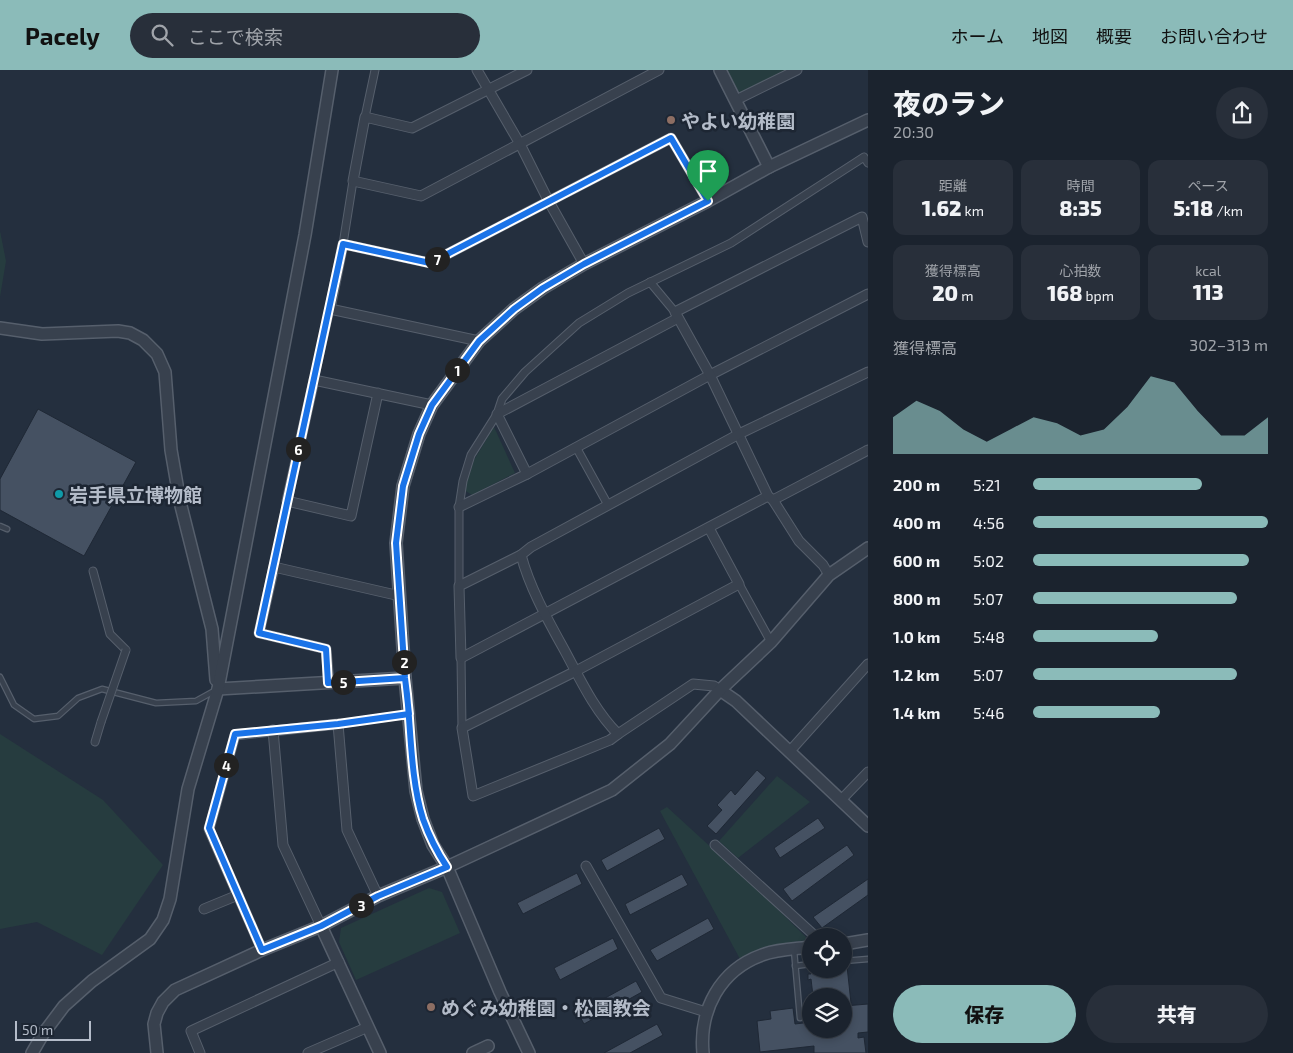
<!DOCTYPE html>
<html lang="ja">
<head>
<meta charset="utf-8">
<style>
	body { margin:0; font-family:"Exo 2","Noto Sans JP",sans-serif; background:#282f3a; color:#f1f3f6; height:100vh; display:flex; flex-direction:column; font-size:19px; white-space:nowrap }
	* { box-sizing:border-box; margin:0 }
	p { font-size:16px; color:#a0a4aa }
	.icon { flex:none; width:28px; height:28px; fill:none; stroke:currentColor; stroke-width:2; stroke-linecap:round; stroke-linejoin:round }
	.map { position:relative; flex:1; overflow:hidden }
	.panel { display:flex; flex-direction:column; background:#1b232e; width:425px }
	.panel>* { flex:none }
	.buttons { position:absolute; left:802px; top:858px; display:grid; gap:10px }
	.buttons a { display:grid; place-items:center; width:50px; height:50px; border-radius:50%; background:#1b232e; box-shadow:0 2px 8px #0003,0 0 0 1px #39404a; font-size:25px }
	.scale { position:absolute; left:15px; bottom:12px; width:76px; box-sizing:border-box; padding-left:5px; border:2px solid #b4bcc9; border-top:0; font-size:14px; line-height:18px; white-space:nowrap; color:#b4bcc9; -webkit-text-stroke:4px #1d2633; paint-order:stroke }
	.pin { position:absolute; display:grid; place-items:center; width:42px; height:42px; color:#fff; margin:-51px -21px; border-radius:50% 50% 50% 0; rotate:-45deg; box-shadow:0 0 5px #0007 }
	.pin .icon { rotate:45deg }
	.km { position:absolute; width:25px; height:25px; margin:-12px; border-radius:50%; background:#222; color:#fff; font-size:14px; line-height:25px; text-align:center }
	.round { display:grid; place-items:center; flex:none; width:52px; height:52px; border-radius:26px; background:#282f3a }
	.summary { display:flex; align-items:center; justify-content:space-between; height:85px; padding:0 25px }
	h1 { font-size:28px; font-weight:800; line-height:38px }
	.stats { display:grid; grid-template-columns:repeat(3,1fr); gap:8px; height:85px; padding:5px 25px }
	.stats div { display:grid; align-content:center; border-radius:12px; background:#282f3a; text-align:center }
	.stats b { font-size:21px; font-weight:800 }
	.stats small { font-size:14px; font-weight:400 }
	.stats p { font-size:14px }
	.chart { height:140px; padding:10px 25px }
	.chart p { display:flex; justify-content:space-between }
	.chart svg { width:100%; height:90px; margin-top:5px; fill:#8bbbb9; opacity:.7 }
	.button { display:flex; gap:10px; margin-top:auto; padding:10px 25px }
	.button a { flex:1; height:58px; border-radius:30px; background:#8bbbb9; color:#111; font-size:20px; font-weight:800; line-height:58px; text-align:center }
	.button a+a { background:#282f3a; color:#f1f3f6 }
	ul { padding:0 25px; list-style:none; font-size:16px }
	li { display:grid; grid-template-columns:80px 60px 1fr; align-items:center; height:38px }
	li i { height:12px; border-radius:6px; background:#8bbbb9 }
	header { display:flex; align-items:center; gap:30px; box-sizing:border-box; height:70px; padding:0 25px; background:#8bbbb9; color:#111 }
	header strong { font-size:24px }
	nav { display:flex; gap:28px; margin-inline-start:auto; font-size:18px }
	.search { width:350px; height:45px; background:#282f3a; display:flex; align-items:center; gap:12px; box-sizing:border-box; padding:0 18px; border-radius:28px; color:#a0a4aa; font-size:19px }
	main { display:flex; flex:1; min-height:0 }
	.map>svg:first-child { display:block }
	.green { fill:#263c3f }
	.building { fill:#455162; stroke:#1f2835 }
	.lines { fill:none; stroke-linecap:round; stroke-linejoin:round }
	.service-casing { stroke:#565f6c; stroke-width:7 }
	.pedestrian-casing { stroke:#565f6c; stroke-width:9 }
	.minor-casing { stroke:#565f6c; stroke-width:11 }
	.tertiary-casing { stroke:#565f6c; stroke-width:14 }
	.service { stroke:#38414e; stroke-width:4.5 }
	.pedestrian { stroke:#38414e; stroke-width:7 }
	.minor { stroke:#38414e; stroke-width:9 }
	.tertiary { stroke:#38414e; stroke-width:11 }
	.pedestrian-bridge-casing { stroke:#565f6c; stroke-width:9; stroke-linecap:butt }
	.pedestrian-bridge { stroke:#38414e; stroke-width:7 }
	.route-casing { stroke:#fff; stroke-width:10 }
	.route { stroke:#1a73e8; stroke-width:6 }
	.education-dot { fill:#8d6e63; stroke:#1d2633; stroke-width:2 }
	.culture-dot { fill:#0f9aa8; stroke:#1d2633; stroke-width:2 }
	.labels { text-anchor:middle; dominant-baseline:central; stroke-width:5; stroke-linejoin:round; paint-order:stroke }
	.poi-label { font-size:19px; font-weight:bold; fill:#b4bcc9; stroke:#1d2633; text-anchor:start }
</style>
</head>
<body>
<header>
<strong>Pacely</strong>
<div class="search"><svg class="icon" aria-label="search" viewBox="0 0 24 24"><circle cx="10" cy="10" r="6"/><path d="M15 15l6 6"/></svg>ここで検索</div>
<nav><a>ホーム</a><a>地図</a><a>概要</a><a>お問い合わせ</a></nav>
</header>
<main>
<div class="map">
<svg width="868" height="983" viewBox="0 0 868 983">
	<rect width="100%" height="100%" fill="#242f3e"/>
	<g class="green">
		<polygon points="727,0 786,0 740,24"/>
		<polygon points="0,161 6,191 0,227"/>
		<polygon points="494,357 515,403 472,425 464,420 474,390"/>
		<polygon points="0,664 103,730 163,795 102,885 37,852 0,859"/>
		<polygon points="777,706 810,732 738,788 719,771"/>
		<path d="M667,737L762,824L809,870C783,873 763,875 740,889L660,741Z"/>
		<polygon points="429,818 442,822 460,863 356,910 339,872 341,858"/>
	</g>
	<g class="building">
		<polygon points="38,339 136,392 84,486 0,440 0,409"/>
		<polygon points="757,700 766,708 716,764 707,756 722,740 717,735 731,720 735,725"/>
		<polygon points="818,748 825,758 780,788 774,778"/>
		<polygon points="659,758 665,769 607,801 601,790"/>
		<polygon points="847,775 854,785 792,831 783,819"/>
		<polygon points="577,803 582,814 523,844 517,833"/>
		<polygon points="682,804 688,815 630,845 625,834"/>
		<polygon points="868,809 868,825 822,858 813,847"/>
		<polygon points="708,848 714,859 657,891 650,880"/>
		<polygon points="613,868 618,879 560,910 554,898"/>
		<polygon points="844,896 847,896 851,933 844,933 844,926 813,926 811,909 808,910 808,904 811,904 810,900 844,899"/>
		<polygon points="636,911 642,922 584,954 578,943"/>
		<polygon points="868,934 868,962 858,963 858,968 864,967 866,983 814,983 814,976 760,982 757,951 771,949 770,941 793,938 795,954 811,952 810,940 811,939 811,959 844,959 844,936"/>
		<polygon points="657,954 663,965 630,983 604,983"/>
	</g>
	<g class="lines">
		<g class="service-casing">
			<g id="service">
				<polyline points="0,456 7,459"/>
				<polyline points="0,607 14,635 34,649 58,646 78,628 102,619 156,633 196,631 216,620"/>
				<polyline points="794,880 800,948"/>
				<polyline points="844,891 868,889"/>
				<polyline points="795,896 811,894"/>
			</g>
		</g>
		<g class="pedestrian-casing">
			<g id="pedestrian">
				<polyline points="365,47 375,0"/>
				<polyline points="343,174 353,111"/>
				<polyline points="650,212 675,242"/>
				<polyline points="314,310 330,239"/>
				<polyline points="576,377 608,435"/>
				<polyline points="274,497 287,431"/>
				<polyline points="93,501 110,564 126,580"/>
				<polyline points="739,514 771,572"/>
				<polyline points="459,516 459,437 463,411 471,385 497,344 502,329 525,302 579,253 628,223 731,173 864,87 868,93"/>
				<polyline points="461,588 462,658"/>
				<polyline points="338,654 409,644"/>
				<polyline points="95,672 101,652"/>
			</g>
		</g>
		<g class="minor-casing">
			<g id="minor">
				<polyline points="477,0 520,74 548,130 584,194"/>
				<polyline points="527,0 412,58 365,47 353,111 421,126 659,0"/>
				<polyline points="736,30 797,0"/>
				<polyline points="479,271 330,239 343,174 430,193 671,68 708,131"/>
				<polyline points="378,323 351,446 287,431 314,310 432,335"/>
				<polyline points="527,404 497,344 678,248"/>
				<polyline points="773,430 868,380"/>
				<polyline points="459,437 527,404 710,305 868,224"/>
				<polyline points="521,485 459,516 461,588 768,426"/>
				<polyline points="829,505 823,495 799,471 773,430 768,426 710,305 675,242 862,147 868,172"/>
				<polyline points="329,613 326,579 259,563 274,497 400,526"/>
				<path d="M720,620L714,616L693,614L618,664C595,641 581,611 566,583C549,552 530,519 521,485L531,477L739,364L868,302"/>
				<polyline points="273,660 283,775 321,856"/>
				<polyline points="618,664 610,670 473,726 462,658 576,601 739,514 709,458"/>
				<polyline points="790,681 868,594"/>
				<polyline points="841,730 868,702"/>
				<polyline points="715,775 815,866"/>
				<polyline points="586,796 661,928 706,942"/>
				<polyline points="204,839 238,825"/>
				<polyline points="262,880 209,759 235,665 338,654 347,760 378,826"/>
				<polyline points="200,983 191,961 339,892"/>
				<polyline points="308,983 368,957"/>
			</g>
		</g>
		<g class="tertiary-casing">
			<g id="tertiary">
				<polyline points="720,0 769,97"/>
				<polyline points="0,258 42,264 118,261 130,263 143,270 157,284 165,302 171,380 180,432 212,559 216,610"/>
				<polyline points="218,619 405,608"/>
				<polyline points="720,620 736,631 868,756"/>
				<polyline points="321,856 380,983"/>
				<polyline points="844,874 868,870"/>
				<polyline points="32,983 43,964 64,936 92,911 150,869 163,850 170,829 188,719 218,619 305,165 332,0"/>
				<polyline points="157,983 154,954 157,943 163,932 175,920 262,880 321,856 378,826 447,797 612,720 670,674 720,620 771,572 829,505 868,478"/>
				<polyline points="473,983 488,976"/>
				<polyline points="529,983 500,922 447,797 433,775 423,749 416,721 405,608 396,473 403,416 419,364 432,335 479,271 514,239 543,218 584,194 708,131 769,97 868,50"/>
				<path d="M703,983C699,940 720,900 762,885C777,879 795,879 811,877"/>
			</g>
		</g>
		<use href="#service" class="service"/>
		<use href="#pedestrian" class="pedestrian"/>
		<use href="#minor" class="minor"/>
		<use href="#tertiary" class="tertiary"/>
		<g class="pedestrian-bridge-casing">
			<polyline id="pedestrian-bridge" points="101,652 126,580"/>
		</g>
		<use href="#pedestrian-bridge" class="pedestrian-bridge"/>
	</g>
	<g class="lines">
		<g class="route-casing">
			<path id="route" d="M708,131L584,194L543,218L514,239L479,271L432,335L419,364L403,416L396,473L405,608L407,624C411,664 411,711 423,749C429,766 437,782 447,797L378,826L321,856L262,880L209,758L235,664L338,654L409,644L405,608L328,613L326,579L259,563L343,174L430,193L671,68L708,131"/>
		</g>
		<use href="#route" class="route"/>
	</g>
	<g class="education-dot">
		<circle cx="671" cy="50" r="5"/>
		<circle cx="431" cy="937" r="5"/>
	</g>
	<circle class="culture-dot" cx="59" cy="424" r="5"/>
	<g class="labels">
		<g class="poi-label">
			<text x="681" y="50">やよい幼稚園</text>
			<text x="69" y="424">岩手県立博物館</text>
			<text x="441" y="937">めぐみ幼稚園・松園教会</text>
		</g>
	</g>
</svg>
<div class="buttons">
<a><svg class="icon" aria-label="locate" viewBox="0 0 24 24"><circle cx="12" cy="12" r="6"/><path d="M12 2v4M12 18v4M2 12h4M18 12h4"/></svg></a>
<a><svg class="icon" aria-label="layers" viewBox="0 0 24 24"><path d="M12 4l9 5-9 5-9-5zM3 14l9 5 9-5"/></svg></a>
</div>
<div class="scale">50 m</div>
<div class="pin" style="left:708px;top:131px;background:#1e9e55"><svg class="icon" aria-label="arrive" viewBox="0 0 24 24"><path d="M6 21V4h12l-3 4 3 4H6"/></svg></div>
<b class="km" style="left:457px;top:300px">1</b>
<b class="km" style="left:404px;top:592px">2</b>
<b class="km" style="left:361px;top:835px">3</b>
<b class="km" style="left:226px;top:695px">4</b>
<b class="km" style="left:343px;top:612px">5</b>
<b class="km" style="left:298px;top:379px">6</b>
<b class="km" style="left:437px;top:189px">7</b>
</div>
<section class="panel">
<div class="summary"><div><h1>夜のラン</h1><p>20:30</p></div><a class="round"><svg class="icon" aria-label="share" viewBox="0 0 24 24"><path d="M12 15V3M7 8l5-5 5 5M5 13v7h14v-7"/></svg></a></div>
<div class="stats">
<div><p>距離</p><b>1.62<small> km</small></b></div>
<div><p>時間</p><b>8:35</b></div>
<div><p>ペース</p><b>5:18<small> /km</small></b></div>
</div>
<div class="stats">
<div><p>獲得標高</p><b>20<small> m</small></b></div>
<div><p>心拍数</p><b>168<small> bpm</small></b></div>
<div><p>kcal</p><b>113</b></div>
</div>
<div class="chart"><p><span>獲得標高</span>302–313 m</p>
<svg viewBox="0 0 160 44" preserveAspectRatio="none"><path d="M0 44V26L10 18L20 23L30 32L40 38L50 32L60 26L70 29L80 35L90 32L100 21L110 6L120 9L130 23L140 35L150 35L160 26V44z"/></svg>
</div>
<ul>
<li><b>200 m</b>5:21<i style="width:72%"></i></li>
<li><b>400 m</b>4:56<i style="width:100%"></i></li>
<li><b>600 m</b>5:02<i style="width:92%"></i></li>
<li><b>800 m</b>5:07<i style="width:87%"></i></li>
<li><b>1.0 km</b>5:48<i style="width:53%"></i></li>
<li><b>1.2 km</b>5:07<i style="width:87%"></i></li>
<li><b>1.4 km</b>5:46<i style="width:54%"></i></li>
</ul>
<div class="button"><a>保存</a><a>共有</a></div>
</section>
</main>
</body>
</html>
